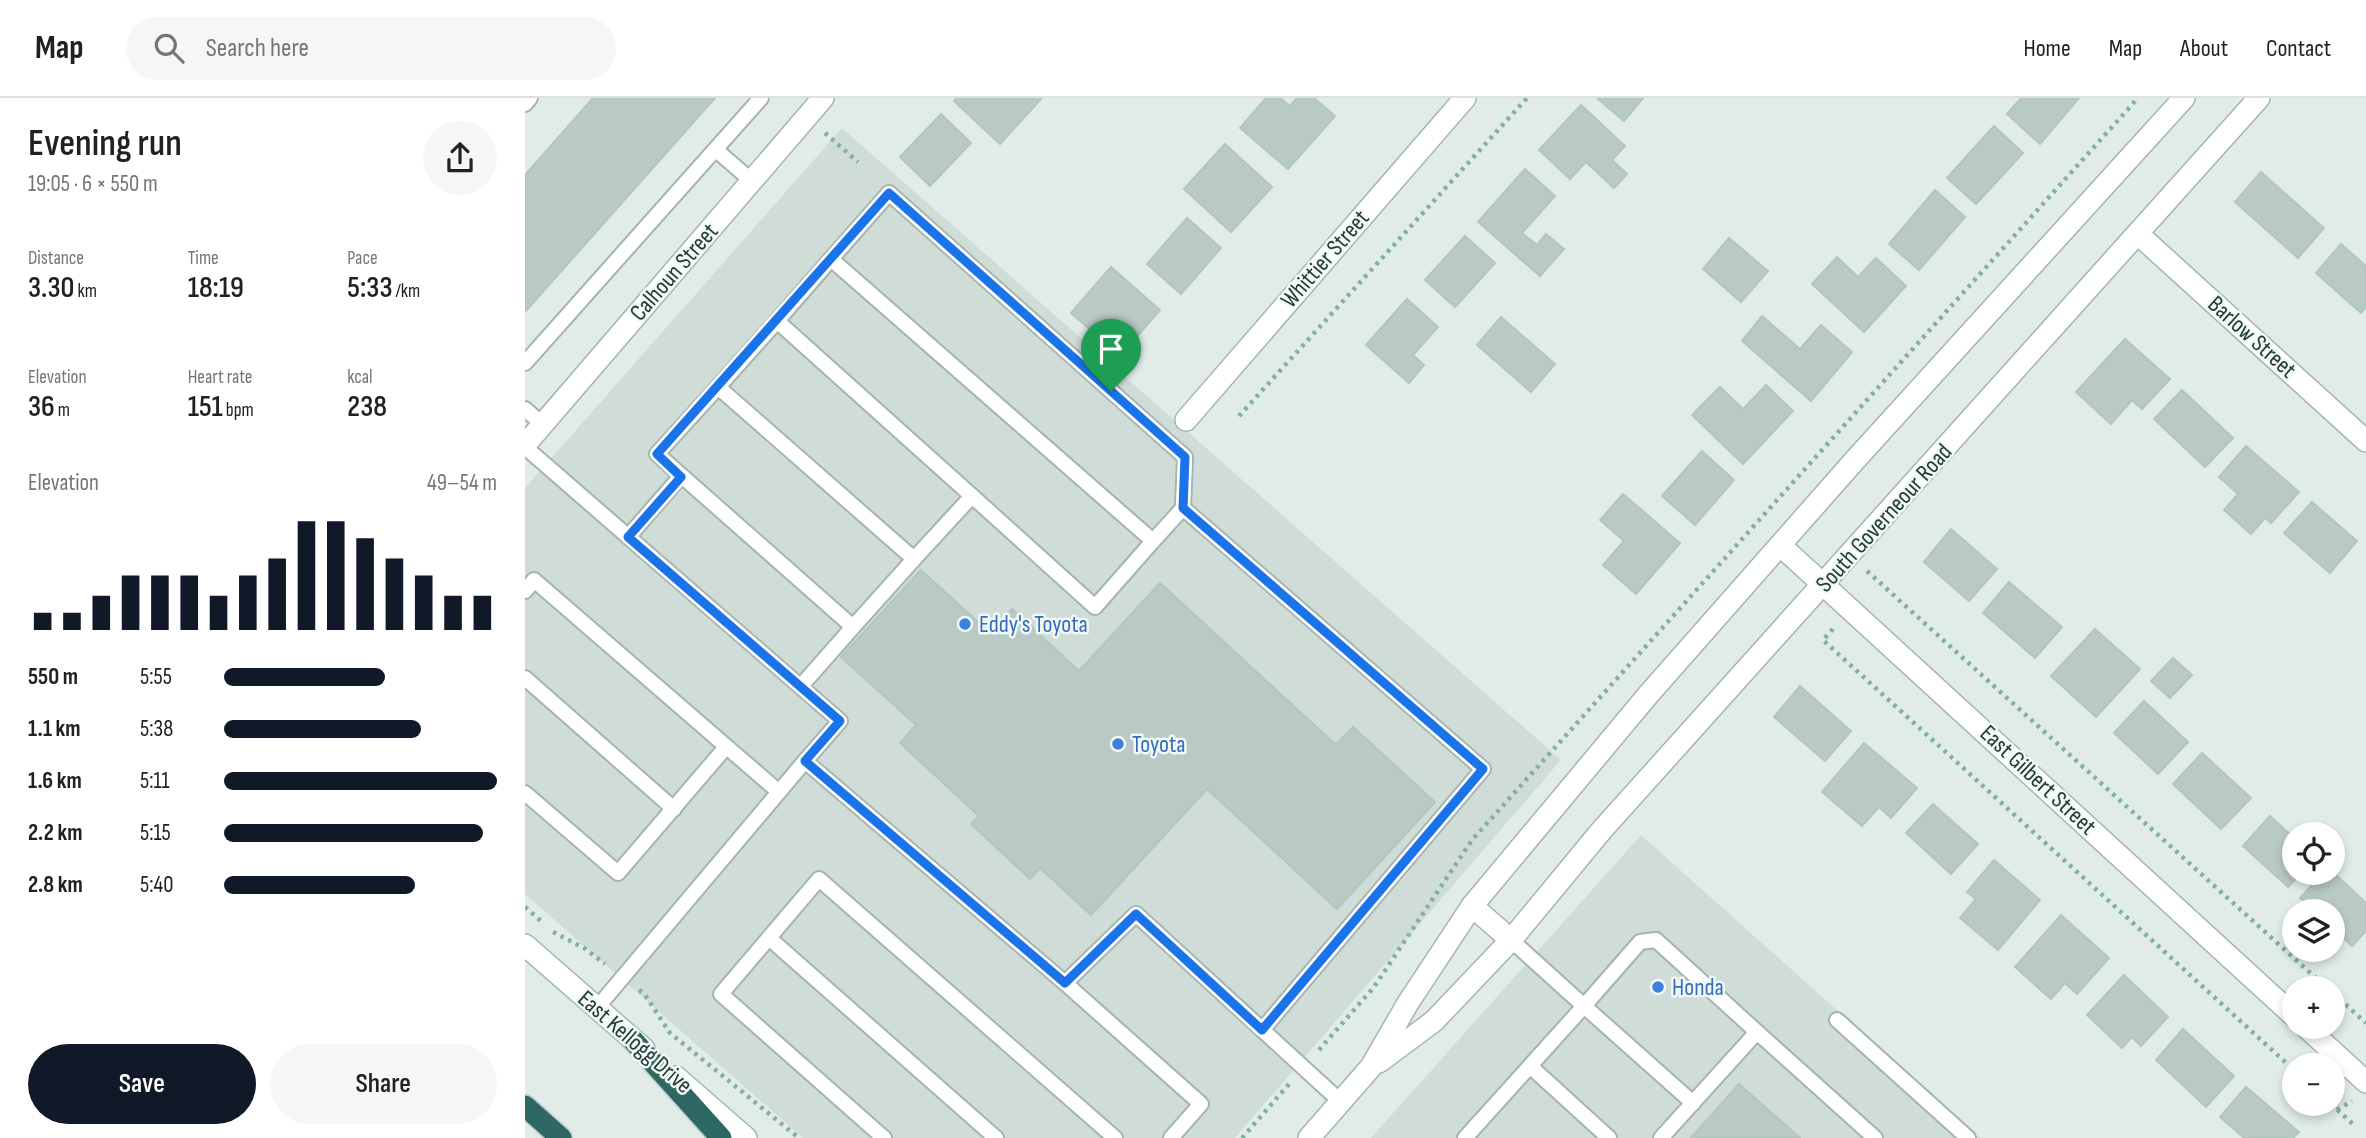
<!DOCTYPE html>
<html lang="en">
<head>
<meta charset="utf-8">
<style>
	body { margin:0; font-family:"Sofia Sans Condensed",sans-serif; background:#f6f6f6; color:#202124; height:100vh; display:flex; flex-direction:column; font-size:26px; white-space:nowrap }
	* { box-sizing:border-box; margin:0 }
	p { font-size:23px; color:#757577 }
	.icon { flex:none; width:38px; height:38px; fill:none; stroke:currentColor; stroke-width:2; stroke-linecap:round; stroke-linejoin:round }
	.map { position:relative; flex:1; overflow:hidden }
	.sheet { display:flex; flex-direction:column; background:#fff; width:525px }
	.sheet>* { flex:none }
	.fabs { position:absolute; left:1757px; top:724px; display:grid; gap:14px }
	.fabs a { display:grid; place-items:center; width:63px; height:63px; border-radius:50%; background:#fff; box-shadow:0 4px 10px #0003; font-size:35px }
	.pin { position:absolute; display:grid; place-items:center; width:60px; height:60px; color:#fff; margin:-72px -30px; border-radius:50% 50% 50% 0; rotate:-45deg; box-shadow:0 0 7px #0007 }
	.pin .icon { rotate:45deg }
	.round { display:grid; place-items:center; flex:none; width:74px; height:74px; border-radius:37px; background:#f6f6f6 }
	.overview { display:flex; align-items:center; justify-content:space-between; height:119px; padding:0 28px }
	h1 { font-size:38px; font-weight:600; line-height:52px }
	.metrics { display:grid; grid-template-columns:repeat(3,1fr); gap:10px; height:119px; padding:7px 28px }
	.metrics div { display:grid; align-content:center }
	.metrics b { font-size:30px; font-weight:600 }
	.metrics small { font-size:19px; font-weight:400 }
	.metrics p { font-size:19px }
	.chart { height:196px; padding:14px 28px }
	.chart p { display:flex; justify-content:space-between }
	.chart svg { width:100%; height:126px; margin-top:7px; stroke:#111827; stroke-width:6 }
	.button { display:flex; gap:14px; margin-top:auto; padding:14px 28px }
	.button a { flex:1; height:80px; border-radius:42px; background:#111827; color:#fff; font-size:28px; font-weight:600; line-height:80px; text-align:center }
	.button a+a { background:#f6f6f6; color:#202124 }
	ul { padding:0 28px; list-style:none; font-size:23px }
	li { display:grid; grid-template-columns:112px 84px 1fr; align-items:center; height:52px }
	li i { height:18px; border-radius:9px; background:#111827 }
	header { display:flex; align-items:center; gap:42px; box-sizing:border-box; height:98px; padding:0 35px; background:#fff; border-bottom:2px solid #e0e0e0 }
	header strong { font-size:33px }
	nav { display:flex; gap:38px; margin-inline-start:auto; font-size:24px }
	.search { width:490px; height:63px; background:#f6f6f6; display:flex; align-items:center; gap:18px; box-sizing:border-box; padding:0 24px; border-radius:38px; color:#757577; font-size:26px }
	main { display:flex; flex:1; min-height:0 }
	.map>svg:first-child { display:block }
	.built { fill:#cfdcd7 }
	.building { fill:#b9c9c4; stroke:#b3c5bf; stroke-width:2 }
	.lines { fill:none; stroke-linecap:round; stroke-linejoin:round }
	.lane-casing { stroke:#a4b4b0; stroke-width:18 }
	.street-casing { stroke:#a4b4b0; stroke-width:24 }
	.secondary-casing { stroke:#9fb8b1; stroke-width:24 }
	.highway-casing { stroke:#c1c8c7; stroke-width:24 }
	.path { stroke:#81b0a5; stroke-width:4.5; stroke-dasharray:3.5 5; stroke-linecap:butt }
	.lane { stroke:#fff; stroke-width:14 }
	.street { stroke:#fff; stroke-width:21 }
	.secondary { stroke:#fff; stroke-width:21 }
	.highway { stroke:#2d6962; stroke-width:21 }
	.route-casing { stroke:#fff; stroke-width:14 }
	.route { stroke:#1a73e8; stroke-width:9 }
	.shop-dot { fill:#3f7fe0; stroke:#f1f8f5; stroke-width:2.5 }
	.labels { text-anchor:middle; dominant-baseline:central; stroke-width:5; stroke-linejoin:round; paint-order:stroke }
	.street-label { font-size:24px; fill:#213c38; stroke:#f1f8f5 }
	.shop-label { font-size:24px; fill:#366cbe; stroke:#f1f8f5; text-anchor:start }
</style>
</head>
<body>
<header>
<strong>Map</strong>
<div class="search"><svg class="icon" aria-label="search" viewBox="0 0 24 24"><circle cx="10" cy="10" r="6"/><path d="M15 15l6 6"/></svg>Search here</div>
<nav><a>Home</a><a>Map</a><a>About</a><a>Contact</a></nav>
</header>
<main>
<section class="sheet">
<div class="overview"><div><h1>Evening run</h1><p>19:05 · 6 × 550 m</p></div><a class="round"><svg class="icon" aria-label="share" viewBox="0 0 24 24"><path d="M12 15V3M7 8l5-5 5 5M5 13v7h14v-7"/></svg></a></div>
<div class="metrics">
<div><p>Distance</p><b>3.30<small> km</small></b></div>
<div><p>Time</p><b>18:19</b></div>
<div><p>Pace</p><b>5:33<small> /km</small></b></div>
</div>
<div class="metrics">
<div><p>Elevation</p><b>36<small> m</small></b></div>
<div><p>Heart rate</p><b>151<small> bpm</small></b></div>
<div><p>kcal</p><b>238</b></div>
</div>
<div class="chart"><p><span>Elevation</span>49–54 m</p>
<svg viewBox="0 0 160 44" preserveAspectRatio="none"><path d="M5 44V38M15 44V38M25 44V32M35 44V25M45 44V25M55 44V25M65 44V32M75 44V25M85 44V19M95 44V6M105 44V6M115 44V12M125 44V19M135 44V25M145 44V32M155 44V32"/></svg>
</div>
<ul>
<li><b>550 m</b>5:55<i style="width:59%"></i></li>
<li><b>1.1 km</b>5:38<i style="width:72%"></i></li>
<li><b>1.6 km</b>5:11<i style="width:100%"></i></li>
<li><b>2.2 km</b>5:15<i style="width:95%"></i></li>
<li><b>2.8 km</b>5:40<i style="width:70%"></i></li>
</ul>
<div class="button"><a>Save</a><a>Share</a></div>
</section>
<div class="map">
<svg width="1841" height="1040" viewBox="0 0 1841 1040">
	<rect width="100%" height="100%" fill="#e1ece8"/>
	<g class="built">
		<polygon points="317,30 1036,662 710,1040 278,1040 0,796 0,390"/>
		<polygon points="1116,737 1455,1040 846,1040"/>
	</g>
	<g class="building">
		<polygon points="68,0 190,0 0,214 0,77"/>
		<polygon points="431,0 515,0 516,1 475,46 429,3"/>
		<polygon points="741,0 755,0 765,8 772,0 789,0 810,18 763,71 715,30"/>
		<polygon points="1072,0 1118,0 1099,23"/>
		<polygon points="1496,0 1554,0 1515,46 1482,16"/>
		<polygon points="1056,7 1100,48 1087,62 1102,76 1089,90 1061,64 1045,81 1014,52"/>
		<polygon points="416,16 446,45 405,88 375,59"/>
		<polygon points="1469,28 1498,55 1451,106 1422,80"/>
		<polygon points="700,46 747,89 706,134 659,91"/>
		<polygon points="1000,71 1030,98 997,135 1012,147 1021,136 1039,151 1015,178 953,124"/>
		<polygon points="1736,74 1799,130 1773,160 1710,104"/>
		<polygon points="1410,92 1440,119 1394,172 1364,146"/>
		<polygon points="662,120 696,150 656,196 622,166"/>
		<polygon points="940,138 970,165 930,209 900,182"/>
		<polygon points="1204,140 1243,173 1216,204 1178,171"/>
		<polygon points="1816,146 1841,168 1841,209 1836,215 1791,175"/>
		<polygon points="1312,159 1333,179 1351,160 1381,188 1339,234 1287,186"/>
		<polygon points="586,169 635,212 595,258 546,215"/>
		<polygon points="882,201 913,229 888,257 899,267 884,285 841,247"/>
		<polygon points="1237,218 1275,251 1296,227 1327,254 1286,303 1217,243"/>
		<polygon points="976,219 1030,266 1006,294 952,247"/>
		<polygon points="1600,241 1645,281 1617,311 1607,302 1586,326 1551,294"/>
		<polygon points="1241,287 1268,313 1218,366 1167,317 1195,289 1218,311"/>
		<polygon points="1657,292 1708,340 1680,369 1629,321"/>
		<polygon points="1721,348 1774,394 1746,425 1740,420 1726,436 1699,412 1713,396 1694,379"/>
		<polygon points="1177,353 1209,382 1170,427 1137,398"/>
		<polygon points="1098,396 1155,445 1111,496 1078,467 1099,443 1075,422"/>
		<polygon points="1787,404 1832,443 1805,475 1759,435"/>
		<polygon points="1426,431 1472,471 1444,503 1399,464"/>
		<polygon points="396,472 465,535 487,511 554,573 635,485 811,647 828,629 910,704 812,811 682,691 566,817 515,770 505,781 446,726 454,718 375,645 391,627 316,559"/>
		<polygon points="1484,484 1537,529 1510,560 1458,515"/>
		<polygon points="1570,531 1615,571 1571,619 1526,578"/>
		<polygon points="1648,560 1667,577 1645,600 1626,583"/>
		<polygon points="1275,588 1326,633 1300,663 1249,619"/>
		<polygon points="1619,603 1663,644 1633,676 1589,635"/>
		<polygon points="1339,645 1392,690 1366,720 1354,709 1337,728 1297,694"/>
		<polygon points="1677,655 1726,700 1696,731 1648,686"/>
		<polygon points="1408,706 1453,746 1426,776 1381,735"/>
		<polygon points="1745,718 1769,740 1769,775 1776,775 1763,789 1718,748"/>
		<polygon points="1469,762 1515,802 1473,852 1435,820 1451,801 1442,794"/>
		<polygon points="1808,774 1841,805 1841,833 1827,848 1808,830 1808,814 1790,814 1775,800 1798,775"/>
		<polygon points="1536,817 1584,860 1552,896 1540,885 1526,901 1490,869"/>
		<polygon points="1599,877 1643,919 1616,948 1607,939 1597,950 1562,917"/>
		<polygon points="1658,931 1709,978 1681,1009 1631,962"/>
		<polygon points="1214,986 1275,1040 1166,1040"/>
		<polygon points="1721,989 1774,1034 1768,1040 1719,1040 1695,1019"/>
	</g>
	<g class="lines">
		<g class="lane-casing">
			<g id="lane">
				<polyline points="0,6 5,0"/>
				<polyline points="191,52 227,83"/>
				<polyline points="306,161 364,95 660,359 658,410"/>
				<polyline points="0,265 236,0"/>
				<polyline points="193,289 252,223"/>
				<polyline points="0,311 18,327"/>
				<polyline points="0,349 315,623 280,663"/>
				<polyline points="447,398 570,509 628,443"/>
				<polyline points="103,439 156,378"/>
				<polyline points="0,493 9,482 254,694"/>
				<polyline points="328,529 389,461"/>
				<polyline points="0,580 149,711"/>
				<polyline points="276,588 328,529 132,356 193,289 389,461 447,398 252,223 306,161 628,443 658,410 958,671 737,932"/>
				<polyline points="0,695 93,775 201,649"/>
				<polyline points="244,840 471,1040"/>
				<polyline points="986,842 1059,908 1115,844 1131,842 1232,934 1136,1040"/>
				<polyline points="540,885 676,1006 646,1040"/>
				<polyline points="71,911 280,663 540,885 611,816 816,1004"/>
				<polyline points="1312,922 1443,1040"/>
				<polyline points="1232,934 1350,1040"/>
				<polyline points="1005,968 1084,1040"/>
				<polyline points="359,1040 196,896 294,781 590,1040"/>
				<polyline points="940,1040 1059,908 1168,1005"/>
			</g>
		</g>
		<g class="street-casing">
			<g id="street">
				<polyline points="1613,136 1841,343"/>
				<polyline points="661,322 940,0"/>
				<polyline points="0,347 298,0"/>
				<polyline points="1255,447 1769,918"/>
				<polyline points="947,808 986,842"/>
				<polyline points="1781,929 1841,984"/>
				<polyline points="854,964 909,923 986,842 1076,733 1734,0"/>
				<polyline points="784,1040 846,969 883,905 947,808 1123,597 1330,362 1659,0"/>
			</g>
		</g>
		<g class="secondary-casing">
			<g id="secondary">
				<polyline points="0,847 119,951"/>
				<polyline points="151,979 221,1040"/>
			</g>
		</g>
		<g class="highway-casing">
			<g id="highway">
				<polyline points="106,940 196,1040"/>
				<polyline points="0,1008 36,1040"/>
			</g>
		</g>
		<g class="path">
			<polyline points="300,35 333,64"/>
			<polyline points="714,318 1002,0"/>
			<polyline points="1342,473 1803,891"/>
			<polyline points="1308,531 1298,542 1769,972"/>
			<polyline points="0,809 16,823"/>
			<polyline points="28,834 59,850 80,866"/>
			<polyline points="114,892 120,897 145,935 274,1040"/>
			<polyline points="1808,895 1841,925"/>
			<polyline points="794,952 849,889 947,742 1613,0"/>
			<polyline points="1806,1006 1830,1028"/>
			<polyline points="1812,1012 1827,1003"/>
			<polyline points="717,1040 765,985"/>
		</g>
		<use href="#lane" class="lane"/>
		<use href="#street" class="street"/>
		<use href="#secondary" class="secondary"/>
		<use href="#highway" class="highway"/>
	</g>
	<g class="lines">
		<g class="route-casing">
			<polygon id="route" points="364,95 660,359 658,410 958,671 737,932 611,816 540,885 280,663 315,623 103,439 156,379 132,356"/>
		</g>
		<use href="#route" class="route"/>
	</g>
	<g class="shop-dot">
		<circle cx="440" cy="526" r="7"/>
		<circle cx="593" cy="646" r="7"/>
		<circle cx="1133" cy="889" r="7"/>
	</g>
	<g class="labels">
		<g class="street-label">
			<text transform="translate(800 161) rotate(-49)">Whittier Street</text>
			<text transform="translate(149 174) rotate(-49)">Calhoun Street</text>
			<text transform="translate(1727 239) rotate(42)">Barlow Street</text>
			<text transform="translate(1359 420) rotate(-48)">South Governeour Road</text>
			<text transform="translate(1513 682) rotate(43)">East Gilbert Street</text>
			<text transform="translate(110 944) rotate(41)">East Kellogg Drive</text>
		</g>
		<g class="shop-label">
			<text x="454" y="526">Eddy's Toyota</text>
			<text x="607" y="646">Toyota</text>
			<text x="1147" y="889">Honda</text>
		</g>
	</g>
</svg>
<div class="fabs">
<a><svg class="icon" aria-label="locate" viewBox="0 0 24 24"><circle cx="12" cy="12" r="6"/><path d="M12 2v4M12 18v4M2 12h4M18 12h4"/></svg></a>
<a><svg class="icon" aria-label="layers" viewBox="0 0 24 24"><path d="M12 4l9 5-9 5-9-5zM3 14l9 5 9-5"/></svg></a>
<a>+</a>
<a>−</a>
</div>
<div class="pin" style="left:586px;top:293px;background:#1e9e55"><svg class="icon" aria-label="arrive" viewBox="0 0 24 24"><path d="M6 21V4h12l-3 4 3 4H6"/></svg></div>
</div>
</main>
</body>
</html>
